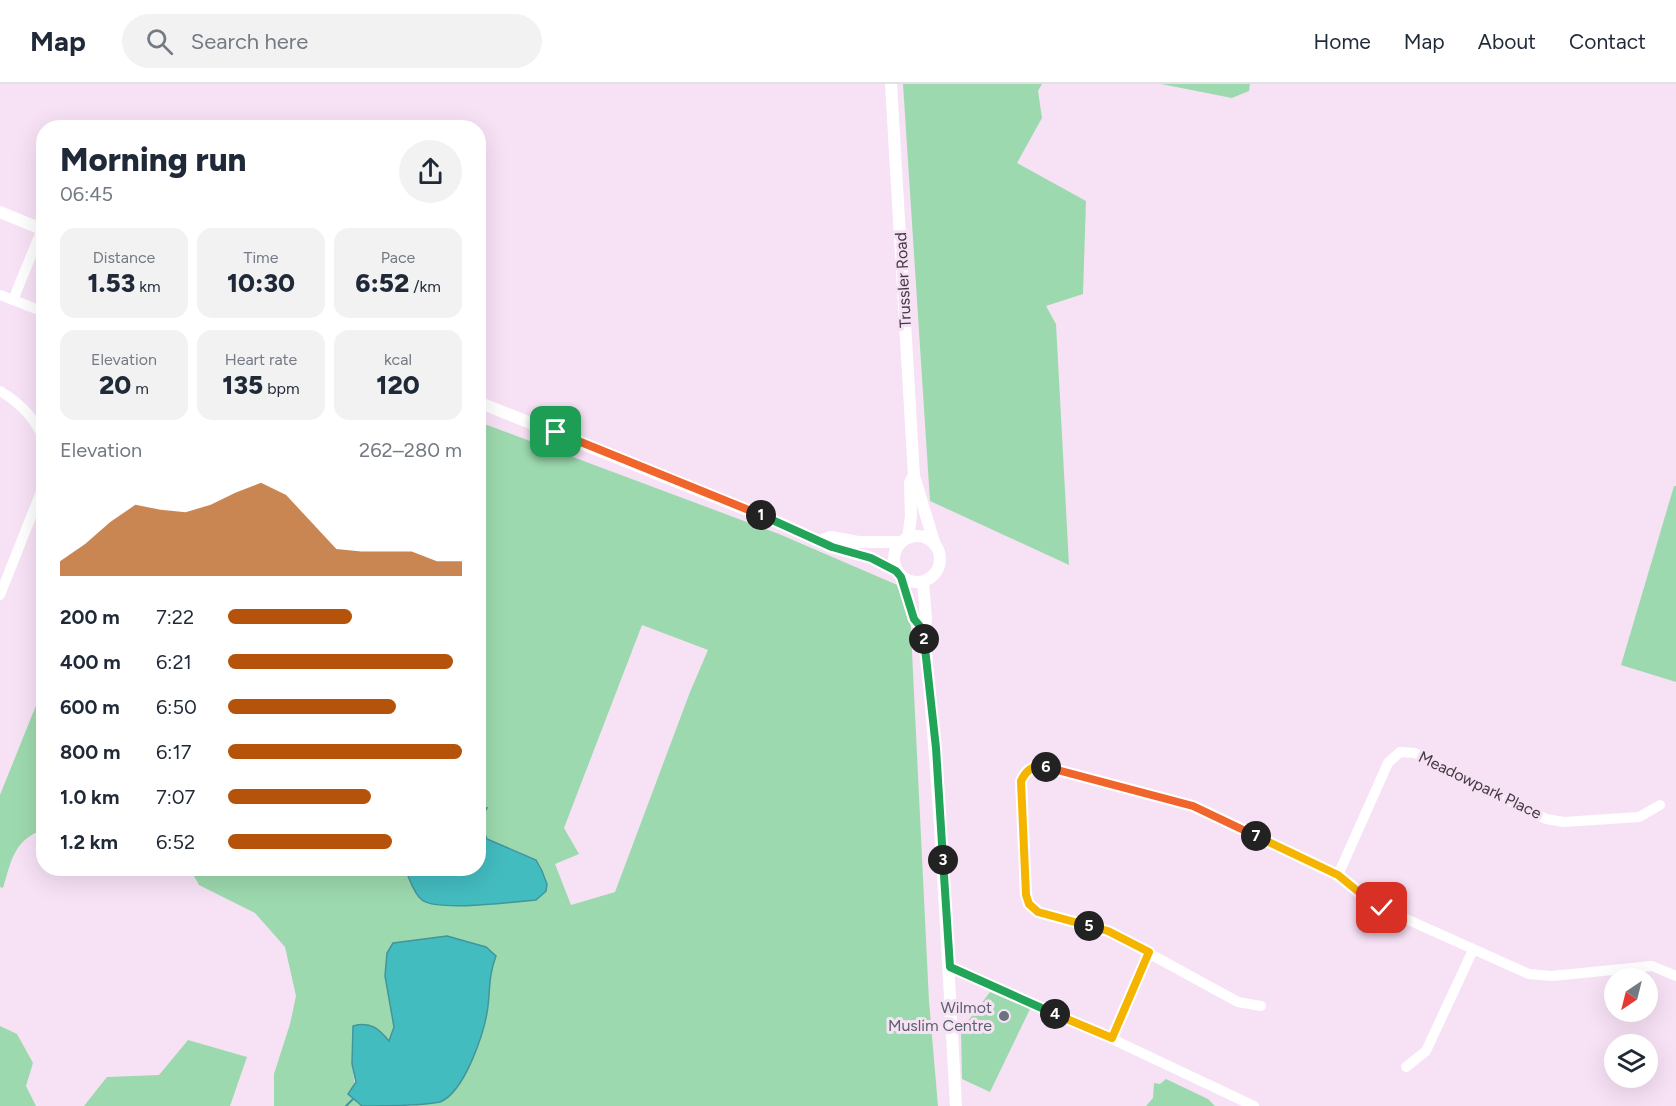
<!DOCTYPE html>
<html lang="en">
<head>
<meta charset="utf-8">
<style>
	body { margin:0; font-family:Figtree,sans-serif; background:#f2f2f3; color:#1f2937; height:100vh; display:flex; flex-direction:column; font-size:22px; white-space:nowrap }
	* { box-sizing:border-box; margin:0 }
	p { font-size:20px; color:#747a83 }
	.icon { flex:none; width:33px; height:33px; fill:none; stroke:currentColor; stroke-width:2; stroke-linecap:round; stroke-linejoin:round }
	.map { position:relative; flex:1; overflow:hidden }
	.sheet { position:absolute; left:36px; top:36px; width:450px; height:756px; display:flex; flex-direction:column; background:#fff; border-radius:24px; box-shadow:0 6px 24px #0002 }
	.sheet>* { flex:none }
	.needle { width:39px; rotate:215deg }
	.buttons { position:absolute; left:1604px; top:884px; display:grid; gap:12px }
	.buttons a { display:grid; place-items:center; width:54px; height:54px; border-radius:50%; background:#fff; box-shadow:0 6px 24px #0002; font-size:30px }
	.pin { position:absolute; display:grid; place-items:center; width:51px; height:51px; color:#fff; margin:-26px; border-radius:12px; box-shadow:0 3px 9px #0006 }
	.km { position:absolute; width:30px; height:30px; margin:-15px; border-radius:50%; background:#222; color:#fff; font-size:16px; line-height:30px; text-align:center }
	.round { display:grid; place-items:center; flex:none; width:63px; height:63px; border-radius:32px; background:#f2f2f3 }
	.overview { display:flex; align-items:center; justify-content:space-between; height:102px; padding:0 24px }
	h1 { font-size:33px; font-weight:800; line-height:45px }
	.metrics { display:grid; grid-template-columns:repeat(3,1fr); gap:9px; height:102px; padding:6px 24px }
	.metrics div { display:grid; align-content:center; border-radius:15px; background:#f2f2f3; text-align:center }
	.metrics b { font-size:26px; font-weight:800 }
	.metrics small { font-size:16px; font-weight:400 }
	.metrics p { font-size:16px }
	.chart { height:168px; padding:12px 24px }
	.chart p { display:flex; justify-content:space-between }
	.chart svg { width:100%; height:108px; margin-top:6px; fill:#b45309; opacity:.7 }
	ul { padding:0 24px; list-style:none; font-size:20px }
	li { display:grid; grid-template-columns:96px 72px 1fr; align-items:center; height:45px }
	li i { height:15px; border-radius:8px; background:#b45309 }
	header { display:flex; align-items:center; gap:36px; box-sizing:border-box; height:84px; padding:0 30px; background:#fff; border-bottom:2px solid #e0e1e3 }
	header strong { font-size:28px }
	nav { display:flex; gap:33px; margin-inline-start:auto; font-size:21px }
	.search { width:420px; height:54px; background:#f2f2f3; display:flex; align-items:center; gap:15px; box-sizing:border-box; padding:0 21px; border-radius:33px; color:#747a83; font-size:22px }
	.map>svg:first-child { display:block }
	.green { fill:#9dd9ae; fill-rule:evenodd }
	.water { fill:#43bcc0; stroke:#43959a; stroke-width:1.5 }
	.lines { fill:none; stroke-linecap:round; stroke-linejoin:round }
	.stream { stroke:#43959a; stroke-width:2 }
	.minor { stroke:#fff; stroke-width:10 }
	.major { stroke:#fff; stroke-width:12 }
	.split-1-casing { stroke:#fff; stroke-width:12 }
	.split-2-casing { stroke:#fff; stroke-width:12 }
	.split-3-casing { stroke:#fff; stroke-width:12 }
	.split-4-casing { stroke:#fff; stroke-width:12 }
	.split-5-casing { stroke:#fff; stroke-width:12 }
	.split-6-casing { stroke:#fff; stroke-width:12 }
	.split-7-casing { stroke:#fff; stroke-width:12 }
	.split-8-casing { stroke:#fff; stroke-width:12 }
	.split-1 { stroke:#f0652b; stroke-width:8 }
	.split-2 { stroke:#22a559; stroke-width:8 }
	.split-3 { stroke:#22a559; stroke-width:8 }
	.split-4 { stroke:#22a559; stroke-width:8 }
	.split-5 { stroke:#f5b400; stroke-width:8 }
	.split-6 { stroke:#f5b400; stroke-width:8 }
	.split-7 { stroke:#f0652b; stroke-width:8 }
	.split-8 { stroke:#f5b400; stroke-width:8 }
	.worship-dot { fill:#6b7280; stroke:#f7e2f5; stroke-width:2 }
	.labels { text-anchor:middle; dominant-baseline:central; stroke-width:6; stroke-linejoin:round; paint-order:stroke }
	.street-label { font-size:16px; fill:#423a41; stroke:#f7e2f5 }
	.worship-label { font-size:16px; fill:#5b616d; stroke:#f7e2f5; text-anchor:end }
</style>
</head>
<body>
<header>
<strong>Map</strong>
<div class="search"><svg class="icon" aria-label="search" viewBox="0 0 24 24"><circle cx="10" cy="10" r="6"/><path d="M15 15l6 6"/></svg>Search here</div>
<nav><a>Home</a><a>Map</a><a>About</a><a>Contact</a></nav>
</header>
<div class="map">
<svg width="1676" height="1022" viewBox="0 0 1676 1022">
	<rect width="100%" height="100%" fill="#f7e2f5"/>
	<g class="green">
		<polygon points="903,0 1042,0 1038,7 1042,34 1017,79 1086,117 1083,210 1046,222 1056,240 1069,481 930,417"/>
		<polygon points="1161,0 1250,0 1249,7 1232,14"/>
		<path d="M479,338L779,450L909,506L929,917L938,1022H409L440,1018L488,923L490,889L495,872L393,859L387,869L385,892L394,943L389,958L352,980L357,1019L362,1022H274V990L290,940L296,912L285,863L255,829L199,801L190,785H409L407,787L547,800L536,776L487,755C481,742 478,736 487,724L478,722ZM642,541L708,566L690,608L615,808L571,821L555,780L579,770L564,744Z"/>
		<polygon points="1674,402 1676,402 1676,598 1621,581"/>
		<path d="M43,604V746C14,755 11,778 3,804L0,803V711Z"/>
		<polygon points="990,908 1030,925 990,1008 962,995 961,946"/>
		<polygon points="0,942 17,950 33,979 26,1002 36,1022 0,1022"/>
		<polygon points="188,956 247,973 230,1022 84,1022 107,993 159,991"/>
		<polygon points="1166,995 1208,1015 1215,1022 1146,1022 1153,1014 1154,999 1160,1000"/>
	</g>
	<g class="water">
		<path d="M479,722L487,724C478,736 481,742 487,755L536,776L542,787L547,800L546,807L536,816C513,818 438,828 422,816C414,810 410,796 406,787L409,785L478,784Z"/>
		<path d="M447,852L486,863L496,872C489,890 490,904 488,922C485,947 465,1008 440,1018C420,1022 384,1022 362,1022L348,1010L356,998L352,980L353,942C371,937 379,945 389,957L394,943L385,892L387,869L393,859Z"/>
	</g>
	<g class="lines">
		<polyline class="stream" points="346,1022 353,1015"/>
		<g class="minor">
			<polyline points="0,211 44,228"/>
			<polyline points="13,216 42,145"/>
			<path d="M0,307C20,319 37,335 44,358"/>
			<polyline points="0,511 44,400"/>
			<polyline points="1338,791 1388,679 1400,668 1415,669 1546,735 1564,738 1639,733 1660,721"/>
			<polyline points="949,883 1112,955 1254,1022"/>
			<path d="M1261,922L1238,918L1108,847L1041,829L1029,820L1026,811L1021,697C1025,688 1031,682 1042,682L1193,722L1338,791L1371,818L1384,825L1529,890L1552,892L1652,882L1676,892"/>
			<polyline points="1112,955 1149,868"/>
			<polyline points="1406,983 1426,967 1473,866"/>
		</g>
		<g class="major">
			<polyline points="891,0 914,392 935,461"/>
			<polyline points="0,128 44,146"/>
			<polyline points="478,318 777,438 832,463 871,474 896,487"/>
			<circle cx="917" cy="475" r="23"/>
			<polyline points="908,454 911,432 910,399 913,393"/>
			<polyline points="820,457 831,453 858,458 900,458"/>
			<polyline points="901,493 914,535 924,547"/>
			<path d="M923,498L926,535L924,547C940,706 947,863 956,1022"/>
		</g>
	</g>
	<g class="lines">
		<g class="split-1-casing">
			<polyline id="split-1" points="556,348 761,431"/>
		</g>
		<g class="split-2-casing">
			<polyline id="split-2" points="761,431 832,463 871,474 896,487 901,493 914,535 924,547 924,555"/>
		</g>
		<g class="split-3-casing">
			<polyline id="split-3" points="924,555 936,664 943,776"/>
		</g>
		<g class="split-4-casing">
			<polyline id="split-4" points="943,776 950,883 1055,930"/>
		</g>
		<g class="split-5-casing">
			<polyline id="split-5" points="1055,930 1112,954 1149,868 1108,847 1089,842"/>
		</g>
		<g class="split-6-casing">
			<path id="split-6" d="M1046,683C1034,680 1026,686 1021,697L1026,811L1029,820L1038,828L1089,842"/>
		</g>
		<g class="split-7-casing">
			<polyline id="split-7" points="1046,683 1193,722 1256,752"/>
		</g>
		<g class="split-8-casing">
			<polyline id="split-8" points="1256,752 1338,791 1371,818 1382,824"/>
		</g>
		<use href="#split-1" class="split-1"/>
		<use href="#split-2" class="split-2"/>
		<use href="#split-3" class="split-3"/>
		<use href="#split-4" class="split-4"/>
		<use href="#split-5" class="split-5"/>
		<use href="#split-6" class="split-6"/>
		<use href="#split-7" class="split-7"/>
		<use href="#split-8" class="split-8"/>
	</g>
	<circle class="worship-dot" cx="1004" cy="932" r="6"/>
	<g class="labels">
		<g class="street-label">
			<text transform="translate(903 196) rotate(-93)">Trussler Road</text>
			<text transform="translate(1480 701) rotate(26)">Meadowpark Place</text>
		</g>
		<g class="worship-label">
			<text x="992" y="923">Wilmot<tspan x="992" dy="18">Muslim Centre</tspan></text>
		</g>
	</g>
</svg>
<div class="buttons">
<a><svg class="needle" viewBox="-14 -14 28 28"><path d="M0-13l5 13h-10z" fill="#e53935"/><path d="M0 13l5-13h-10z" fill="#747a83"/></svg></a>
<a><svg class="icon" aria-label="layers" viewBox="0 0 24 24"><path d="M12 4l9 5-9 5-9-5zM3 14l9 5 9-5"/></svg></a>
</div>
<div class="pin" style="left:556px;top:348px;background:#1e9e55"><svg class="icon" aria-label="arrive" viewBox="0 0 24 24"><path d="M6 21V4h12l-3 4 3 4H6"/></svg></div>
<div class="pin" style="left:1382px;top:824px;background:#d93025"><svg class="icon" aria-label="check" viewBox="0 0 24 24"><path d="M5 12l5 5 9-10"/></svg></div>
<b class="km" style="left:761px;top:431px">1</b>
<b class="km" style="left:924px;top:555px">2</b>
<b class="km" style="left:943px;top:776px">3</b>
<b class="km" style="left:1055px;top:930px">4</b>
<b class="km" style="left:1089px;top:842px">5</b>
<b class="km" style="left:1046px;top:683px">6</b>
<b class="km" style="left:1256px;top:752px">7</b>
<section class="sheet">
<div class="overview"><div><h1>Morning run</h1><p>06:45</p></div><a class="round"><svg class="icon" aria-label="share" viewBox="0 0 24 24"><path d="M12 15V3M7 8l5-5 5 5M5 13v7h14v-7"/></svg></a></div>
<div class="metrics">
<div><p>Distance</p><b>1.53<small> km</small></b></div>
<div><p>Time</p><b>10:30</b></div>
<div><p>Pace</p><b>6:52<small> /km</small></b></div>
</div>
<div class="metrics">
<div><p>Elevation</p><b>20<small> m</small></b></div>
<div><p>Heart rate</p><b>135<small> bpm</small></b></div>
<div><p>kcal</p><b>120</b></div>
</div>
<div class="chart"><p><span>Elevation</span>262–280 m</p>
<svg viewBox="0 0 160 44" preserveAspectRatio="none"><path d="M0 44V38L10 31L20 22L30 15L40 17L50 18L60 15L70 10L80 6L90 11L100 22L110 33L120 34L130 34L140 34L150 38L160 38V44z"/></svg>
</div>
<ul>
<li><b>200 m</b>7:22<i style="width:53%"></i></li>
<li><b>400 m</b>6:21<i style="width:96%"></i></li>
<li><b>600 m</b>6:50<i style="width:72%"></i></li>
<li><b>800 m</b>6:17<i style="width:100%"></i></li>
<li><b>1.0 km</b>7:07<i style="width:61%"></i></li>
<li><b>1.2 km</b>6:52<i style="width:70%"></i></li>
</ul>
</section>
</div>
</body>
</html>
